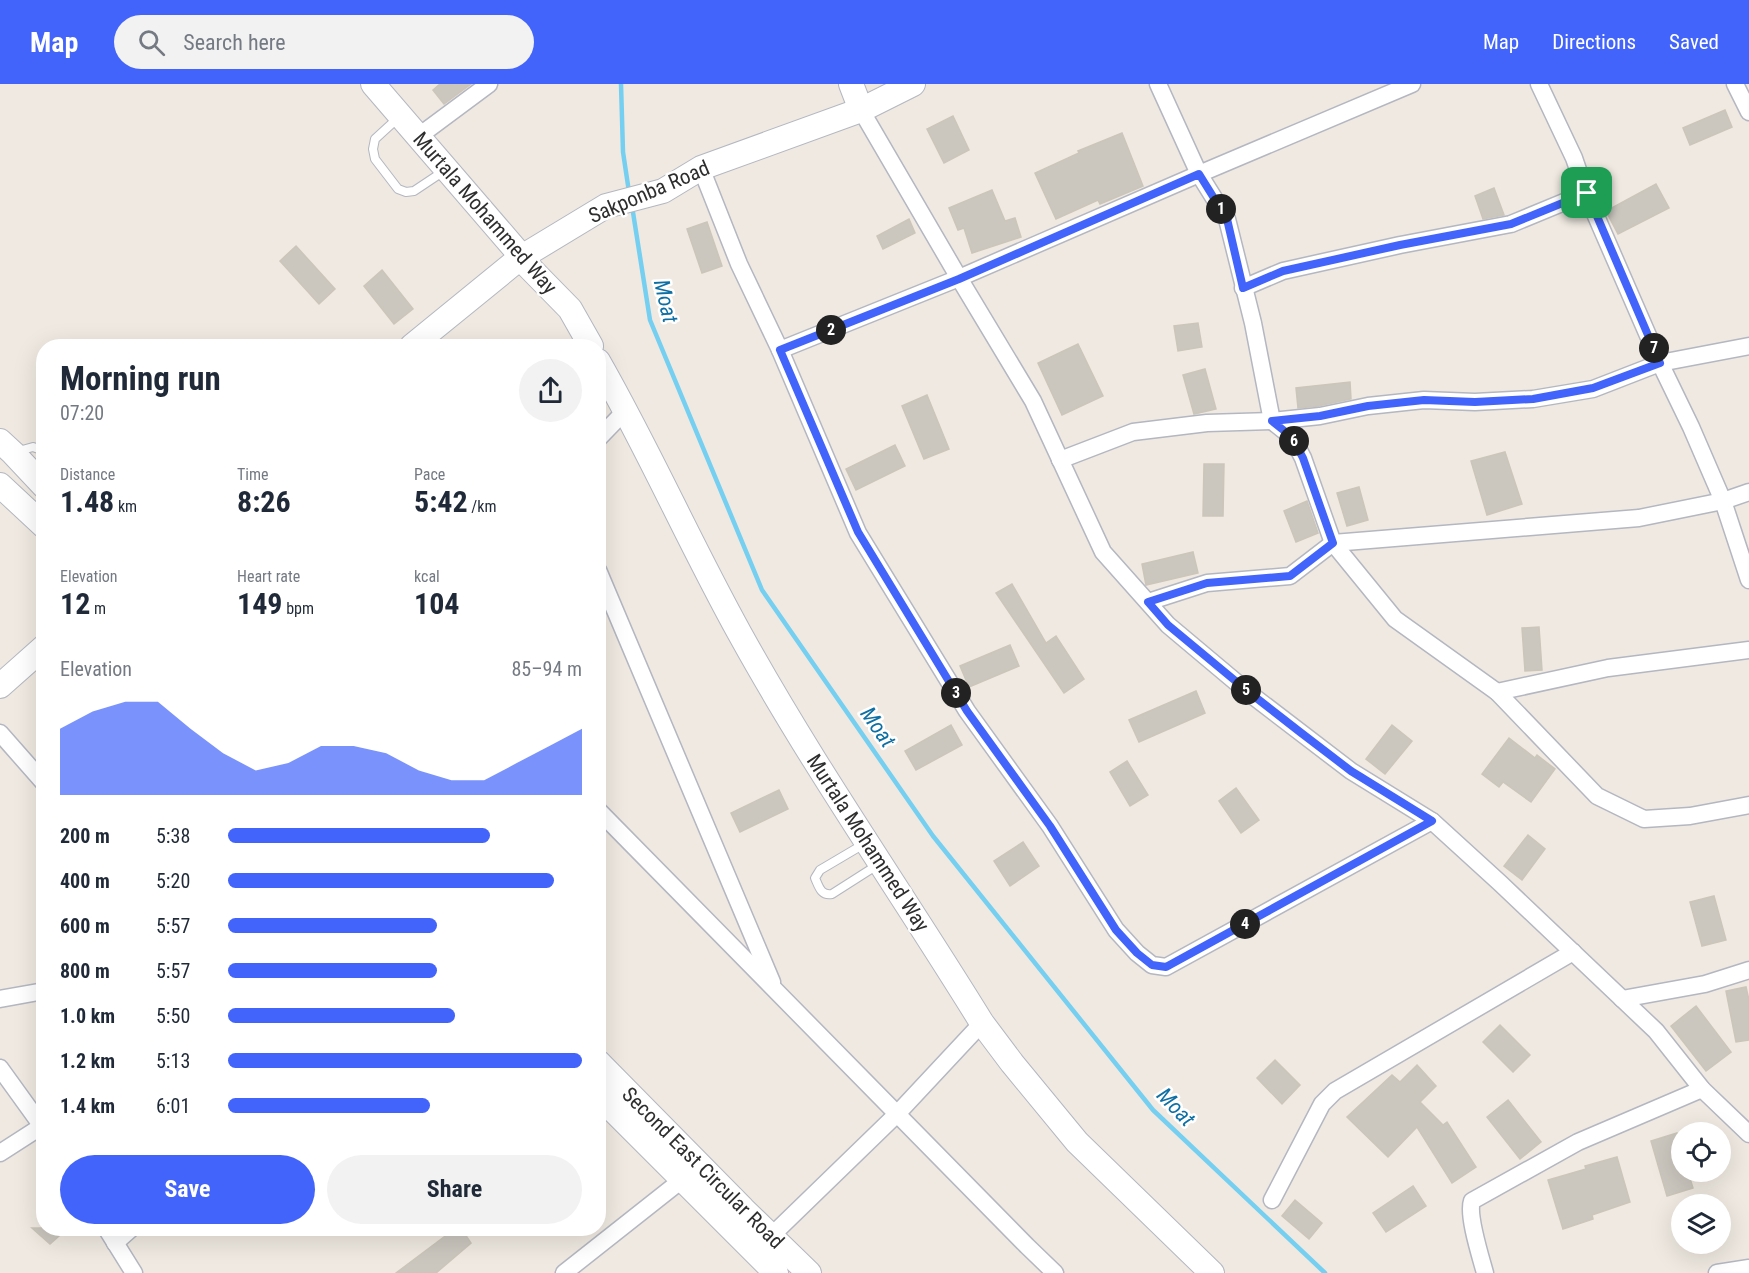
<!DOCTYPE html>
<html lang="en">
<head>
<meta charset="utf-8">
<style>
	body { margin:0; font-family:"Roboto Condensed",sans-serif; background:#f2f2f3; color:#1f2937; height:100vh; display:flex; flex-direction:column; font-size:22px; white-space:nowrap }
	* { box-sizing:border-box; margin:0 }
	p { font-size:20px; color:#747a83 }
	.icon { flex:none; width:33px; height:33px; fill:none; stroke:currentColor; stroke-width:2; stroke-linecap:round; stroke-linejoin:round }
	.map { position:relative; flex:1; overflow:hidden }
	.details { position:absolute; left:36px; top:255px; width:570px; height:897px; display:flex; flex-direction:column; background:#fff; border-radius:24px; box-shadow:0 6px 24px #0002 }
	.details>* { flex:none }
	.buttons { position:absolute; left:1671px; top:1038px; display:grid; gap:12px }
	.buttons a { display:grid; place-items:center; width:60px; height:60px; border-radius:50%; background:#fff; box-shadow:0 6px 24px #0002; font-size:30px }
	.pin { position:absolute; display:grid; place-items:center; width:51px; height:51px; color:#fff; margin:-26px; border-radius:12px; box-shadow:0 3px 9px #0006 }
	.km { position:absolute; width:30px; height:30px; margin:-15px; border-radius:50%; background:#222; color:#fff; font-size:16px; line-height:30px; text-align:center }
	.round { display:grid; place-items:center; flex:none; width:63px; height:63px; border-radius:32px; background:#f2f2f3 }
	.summary { display:flex; align-items:center; justify-content:space-between; height:102px; padding:0 24px }
	h1 { font-size:33px; font-weight:700; line-height:45px }
	.figures { display:grid; grid-template-columns:repeat(3,1fr); gap:9px; height:102px; padding:6px 24px }
	.figures div { display:grid; align-content:center }
	.figures b { font-size:30px; font-weight:700 }
	.figures small { font-size:16px; font-weight:400 }
	.figures p { font-size:16px }
	.chart { height:168px; padding:12px 24px }
	.chart p { display:flex; justify-content:space-between }
	.chart svg { width:100%; height:108px; margin-top:6px; fill:#4264fb; opacity:.7 }
	.primary-button { display:flex; gap:12px; margin-top:auto; padding:12px 24px }
	.primary-button a { flex:1; height:69px; border-radius:36px; background:#4264fb; color:#fff; font-size:24px; font-weight:700; line-height:69px; text-align:center }
	.primary-button a+a { background:#f2f2f3; color:#1f2937 }
	ul { padding:0 24px; list-style:none; font-size:20px }
	li { display:grid; grid-template-columns:96px 72px 1fr; align-items:center; height:45px }
	li i { height:15px; border-radius:8px; background:#4264fb }
	header { display:flex; align-items:center; gap:36px; box-sizing:border-box; height:84px; padding:0 30px; background:#4264fb; color:#fff }
	header strong { font-size:28px }
	nav { display:flex; gap:33px; margin-inline-start:auto; font-size:21px }
	.search { width:420px; height:54px; background:#f2f2f3; display:flex; align-items:center; gap:15px; box-sizing:border-box; padding:0 21px; border-radius:33px; color:#747a83; font-size:22px }
	.map>svg:first-child { display:block }
	.lines { fill:none; stroke-linecap:round; stroke-linejoin:round }
	.stream { stroke:#75cff0; stroke-width:4.5 }
	.building { fill:#cbc7bf; stroke:#cbc5ba; stroke-width:1.5 }
	.lane-casing { stroke:#b4b7c1; stroke-width:10 }
	.street-casing { stroke:#b4b7c1; stroke-width:19 }
	.secondary-casing { stroke:#b4b7c1; stroke-width:26 }
	.lane { stroke:#fff; stroke-width:8 }
	.street { stroke:#fff; stroke-width:16 }
	.secondary { stroke:#fff; stroke-width:24 }
	.route-casing { stroke:#fff; stroke-width:12 }
	.route { stroke:#4264fb; stroke-width:8 }
	.labels { text-anchor:middle; dominant-baseline:central; stroke-width:5; stroke-linejoin:round; paint-order:stroke }
	.street-label { font-size:21px; fill:#2e2e2e; stroke:#fff }
	.water-label { font-size:22px; font-style:italic; fill:#0d6fa3; stroke:#fff }
</style>
</head>
<body>
<header>
<strong>Map</strong>
<div class="search"><svg class="icon" aria-label="search" viewBox="0 0 24 24"><circle cx="10" cy="10" r="6"/><path d="M15 15l6 6"/></svg>Search here</div>
<nav><a>Map</a><a>Directions</a><a>Saved</a></nav>
</header>
<div class="map">
<svg width="1749" height="1189" viewBox="0 0 1749 1189">
	<rect width="100%" height="100%" fill="#efe9e1"/>
	<g class="lines">
		<g class="stream">
			<polyline points="621,0 623,68 629,108"/>
			<polyline points="632,122 650,236 762,506 933,752 1153,1026 1325,1189"/>
		</g>
	</g>
	<g class="building">
		<polygon points="440,0 471,0 444,20 433,6"/>
		<polygon points="1725,26 1732,43 1690,61 1683,44"/>
		<polygon points="953,32 969,66 944,79 927,45"/>
		<polygon points="1122,49 1143,102 1100,120 1098,116 1056,135 1035,89 1079,69 1078,67"/>
		<polygon points="1656,100 1669,124 1618,150 1606,127"/>
		<polygon points="1494,104 1504,131 1483,135 1475,112"/>
		<polygon points="992,106 1005,137 1015,134 1021,153 972,169 964,144 958,146 949,124"/>
		<polygon points="909,135 915,149 883,165 877,152"/>
		<polygon points="707,138 722,182 702,189 687,145"/>
		<polygon points="296,162 335,205 319,220 280,177"/>
		<polygon points="382,186 413,225 394,240 364,202"/>
		<polygon points="1198,239 1202,263 1178,267 1174,242"/>
		<polygon points="1078,260 1103,312 1062,331 1038,279"/>
		<polygon points="1205,285 1216,325 1194,330 1183,291"/>
		<polygon points="1350,298 1351,315 1318,322 1298,324 1296,304"/>
		<polygon points="927,311 949,365 924,375 902,322"/>
		<polygon points="895,361 905,382 856,406 846,385"/>
		<polygon points="1505,368 1522,420 1487,431 1471,377"/>
		<polygon points="1204,380 1224,380 1223,432 1203,432"/>
		<polygon points="1359,403 1368,436 1347,442 1337,409"/>
		<polygon points="1307,417 1318,449 1296,458 1284,427"/>
		<polygon points="1193,468 1198,489 1146,501 1142,480"/>
		<polygon points="1012,500 1046,559 1056,552 1084,595 1064,609 996,509"/>
		<polygon points="1539,543 1542,586 1525,587 1522,544"/>
		<polygon points="1010,561 1019,582 969,603 960,582"/>
		<polygon points="1196,607 1205,629 1139,658 1129,636"/>
		<polygon points="951,641 962,661 916,686 905,667"/>
		<polygon points="1392,641 1412,657 1385,690 1366,675"/>
		<polygon points="1509,654 1535,674 1537,671 1555,685 1531,718 1503,698 1499,703 1482,690"/>
		<polygon points="1127,677 1148,711 1130,722 1110,688"/>
		<polygon points="1236,704 1259,736 1241,749 1219,717"/>
		<polygon points="779,706 788,725 740,748 731,729"/>
		<polygon points="1528,751 1545,765 1522,796 1504,782"/>
		<polygon points="1023,758 1039,782 1010,802 994,777"/>
		<polygon points="1714,812 1726,856 1702,862 1690,818"/>
		<polygon points="1746,903 1749,916 1749,956 1736,958 1726,907"/>
		<polygon points="1696,922 1731,968 1706,987 1671,942"/>
		<polygon points="1500,941 1530,971 1513,988 1483,958"/>
		<polygon points="1275,976 1300,1001 1282,1020 1257,994"/>
		<polygon points="1417,981 1436,1002 1420,1018 1443,1041 1447,1038 1476,1083 1452,1099 1417,1043 1388,1073 1347,1033 1392,991 1400,998"/>
		<polygon points="1508,1016 1541,1058 1520,1075 1487,1033"/>
		<polygon points="1677,1049 1682,1065 1682,1088 1688,1088 1693,1104 1667,1112 1651,1057"/>
		<polygon points="1617,1073 1630,1118 1592,1131 1593,1135 1563,1145 1548,1096 1586,1085 1585,1082"/>
		<polygon points="1413,1102 1426,1122 1386,1148 1373,1129"/>
		<polygon points="1295,1116 1322,1139 1309,1155 1282,1132"/>
		<polygon points="32,1144 68,1144 50,1160"/>
		<polygon points="456,1144 461,1144 471,1159 436,1189 396,1189"/>
	</g>
	<g class="lines">
		<g class="lane-casing">
			<g id="lane">
				<polyline points="399,33 375,55 373,65 375,75 398,105 406,108 414,107 444,87"/>
				<polyline points="15,368 33,363 44,367"/>
				<path d="M864,760L820,786L815,794C819,803 821,812 832,810L879,780"/>
			</g>
		</g>
		<g class="street-casing">
			<g id="street">
				<polyline points="1158,0 1199,90 1227,135 1253,239 1272,337 1292,353 1303,374 1333,459 1395,535 1497,608 1597,712 1644,735 1690,732 1749,721"/>
				<polyline points="1539,0 1574,74 1586,109 1660,279 1691,343 1723,417 1749,496"/>
				<polyline points="1735,0 1749,28"/>
				<polyline points="861,26 959,194 1033,317 1103,468 1168,541 1249,609 1351,687 1432,737 1500,799 1656,947 1702,1005 1749,1050"/>
				<polyline points="419,52 489,0"/>
				<polyline points="701,84 739,180 780,266 858,449 967,627 1050,742 1116,846 1137,869 1152,881 1166,883 1432,737"/>
				<polyline points="1243,204 1283,187 1400,161 1511,140 1586,109"/>
				<polyline points="780,266 959,194 1199,90 1412,0"/>
				<polyline points="598,355 626,326"/>
				<polyline points="1060,376 1133,348 1207,339 1272,337 1320,332 1368,322 1424,316 1475,318 1533,315 1593,305 1660,279 1749,262"/>
				<polyline points="598,486 772,898"/>
				<polyline points="1148,518 1207,499 1290,492 1333,459 1639,434 1723,417 1749,408"/>
				<polyline points="1497,608 1608,584 1749,566"/>
				<polyline points="0,649 44,699"/>
				<polyline points="598,726 1027,1162 1055,1189"/>
				<polyline points="0,915 44,907"/>
				<polyline points="1622,915 1705,900 1749,886"/>
				<polyline points="0,984 44,1045"/>
				<polyline points="0,1069 42,1042"/>
				<polyline points="1272,1116 1322,1020 1335,1007 1573,868"/>
				<polyline points="106,1144 134,1189"/>
				<polyline points="765,1158 897,1030 982,939"/>
				<polyline points="115,1159 132,1144"/>
				<polyline points="564,1189 683,1095"/>
				<path d="M1485,1189C1481,1174 1467,1131 1472,1117L1578,1058L1702,1005"/>
				<polyline points="1717,1189 1749,1184"/>
			</g>
		</g>
		<g class="secondary-casing">
			<g id="secondary">
				<polyline points="373,0 516,166 520,174 570,225 591,262"/>
				<polyline points="851,0 861,26"/>
				<polyline points="412,262 520,174 606,122 663,107 701,84 861,26 913,0"/>
				<path d="M598,277C649,366 690,460 740,550C814,684 902,809 982,939L1012,979L1077,1058L1212,1189"/>
				<polyline points="0,357 13,369 44,402"/>
				<polyline points="0,401 44,442"/>
				<polyline points="0,602 44,563"/>
				<polyline points="598,978 743,1125 809,1189"/>
				<polyline points="598,1011 776,1189"/>
			</g>
		</g>
		<use href="#lane" class="lane"/>
		<use href="#street" class="street"/>
		<use href="#secondary" class="secondary"/>
	</g>
	<g class="lines">
		<g class="route-casing">
			<polygon id="route" points="1199,90 1227,135 1243,204 1283,187 1400,161 1511,140 1587,109 1660,279 1593,304 1533,315 1475,318 1424,316 1368,322 1320,332 1272,337 1292,353 1303,374 1333,459 1290,492 1207,499 1148,518 1168,541 1250,609 1300,648 1351,687 1432,737 1166,883 1152,881 1137,869 1116,846 1050,742 967,627 858,448 780,266 959,195"/>
		</g>
		<use href="#route" class="route"/>
	</g>
	<g class="labels">
		<g class="street-label">
			<text transform="translate(649 108) rotate(-23)">Sakponba Road</text>
			<text transform="translate(485 129) rotate(49)">Murtala Mohammed Way</text>
			<text transform="translate(868 759) rotate(57)">Murtala Mohammed Way</text>
			<text transform="translate(703 1084) rotate(45)">Second East Circular Road</text>
		</g>
		<g class="water-label">
			<text transform="translate(666 217) rotate(77)">Moat</text>
			<text transform="translate(878 643) rotate(55)">Moat</text>
			<text transform="translate(1176 1023) rotate(46)">Moat</text>
		</g>
	</g>
</svg>
<div class="buttons">
<a><svg class="icon" aria-label="locate" viewBox="0 0 24 24"><circle cx="12" cy="12" r="6"/><path d="M12 2v4M12 18v4M2 12h4M18 12h4"/></svg></a>
<a><svg class="icon" aria-label="layers" viewBox="0 0 24 24"><path d="M12 4l9 5-9 5-9-5zM3 14l9 5 9-5"/></svg></a>
</div>
<div class="pin" style="left:1587px;top:109px;background:#1e9e55"><svg class="icon" aria-label="arrive" viewBox="0 0 24 24"><path d="M6 21V4h12l-3 4 3 4H6"/></svg></div>
<b class="km" style="left:1221px;top:125px">1</b>
<b class="km" style="left:831px;top:246px">2</b>
<b class="km" style="left:956px;top:609px">3</b>
<b class="km" style="left:1245px;top:840px">4</b>
<b class="km" style="left:1246px;top:606px">5</b>
<b class="km" style="left:1294px;top:357px">6</b>
<b class="km" style="left:1654px;top:264px">7</b>
<section class="details">
<div class="summary"><div><h1>Morning run</h1><p>07:20</p></div><a class="round"><svg class="icon" aria-label="share" viewBox="0 0 24 24"><path d="M12 15V3M7 8l5-5 5 5M5 13v7h14v-7"/></svg></a></div>
<div class="figures">
<div><p>Distance</p><b>1.48<small> km</small></b></div>
<div><p>Time</p><b>8:26</b></div>
<div><p>Pace</p><b>5:42<small> /km</small></b></div>
</div>
<div class="figures">
<div><p>Elevation</p><b>12<small> m</small></b></div>
<div><p>Heart rate</p><b>149<small> bpm</small></b></div>
<div><p>kcal</p><b>104</b></div>
</div>
<div class="chart"><p><span>Elevation</span>85–94 m</p>
<svg viewBox="0 0 160 44" preserveAspectRatio="none"><path d="M0 44V17L10 10L20 6L30 6L40 17L50 27L60 34L70 31L80 24L90 24L100 27L110 34L120 38L130 38L140 31L150 24L160 17V44z"/></svg>
</div>
<ul>
<li><b>200 m</b>5:38<i style="width:74%"></i></li>
<li><b>400 m</b>5:20<i style="width:92%"></i></li>
<li><b>600 m</b>5:57<i style="width:59%"></i></li>
<li><b>800 m</b>5:57<i style="width:59%"></i></li>
<li><b>1.0 km</b>5:50<i style="width:64%"></i></li>
<li><b>1.2 km</b>5:13<i style="width:100%"></i></li>
<li><b>1.4 km</b>6:01<i style="width:57%"></i></li>
</ul>
<div class="primary-button"><a>Save</a><a>Share</a></div>
</section>
</div>
</body>
</html>
